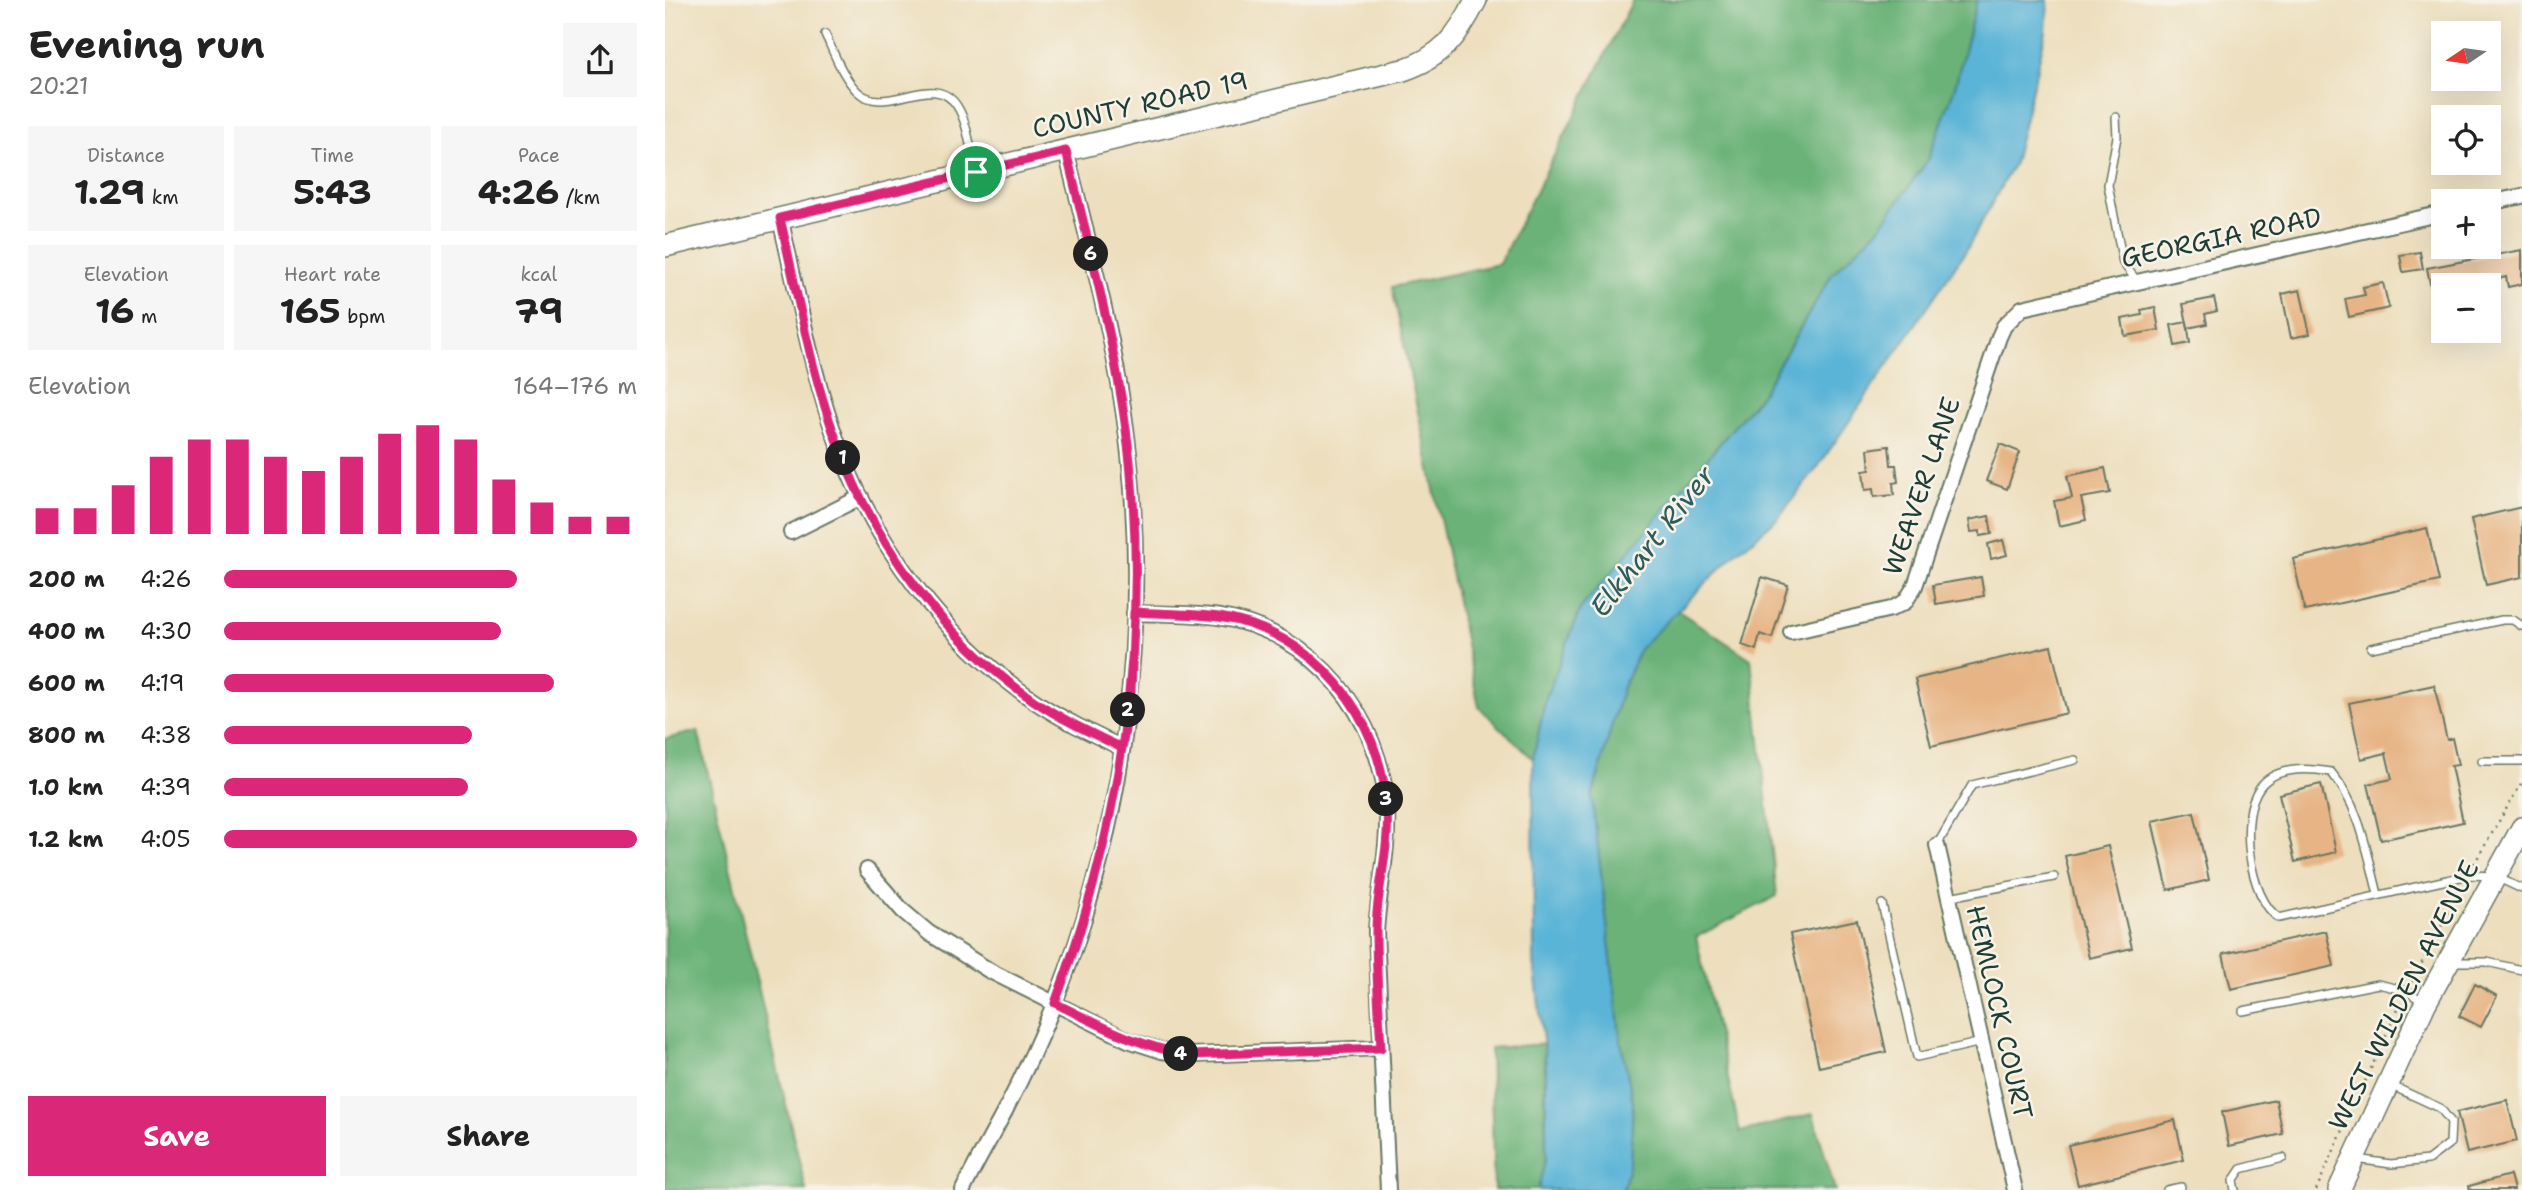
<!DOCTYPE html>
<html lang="en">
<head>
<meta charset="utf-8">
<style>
	body { margin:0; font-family:"Shantell Sans",sans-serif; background:#f6f6f6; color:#222; height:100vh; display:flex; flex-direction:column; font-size:26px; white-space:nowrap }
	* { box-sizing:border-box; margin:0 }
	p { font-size:23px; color:#767676 }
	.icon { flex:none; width:38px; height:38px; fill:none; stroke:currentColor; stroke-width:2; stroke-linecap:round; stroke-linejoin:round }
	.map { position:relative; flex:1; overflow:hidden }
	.sheet { display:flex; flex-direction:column; background:#fff; width:665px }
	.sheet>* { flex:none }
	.needle { width:46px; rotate:257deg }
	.tools { position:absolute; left:1766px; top:21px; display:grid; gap:14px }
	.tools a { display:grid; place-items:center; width:70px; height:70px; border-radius:0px; background:#fff; box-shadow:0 7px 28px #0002; font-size:35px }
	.pin { position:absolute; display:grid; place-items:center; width:60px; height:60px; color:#fff; margin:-30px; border:4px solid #fff; border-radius:50%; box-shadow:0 2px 7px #0007 }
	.km { position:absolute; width:35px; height:35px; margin:-18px; border-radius:50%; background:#222; color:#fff; font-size:19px; line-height:35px; text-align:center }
	.round { display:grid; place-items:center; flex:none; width:74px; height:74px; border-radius:0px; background:#f6f6f6 }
	.head { display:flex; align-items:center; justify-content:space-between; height:119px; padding:0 28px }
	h1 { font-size:38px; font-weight:700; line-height:52px }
	.figures { display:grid; grid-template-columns:repeat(3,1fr); gap:10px; height:119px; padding:7px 28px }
	.figures div { display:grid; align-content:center; border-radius:0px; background:#f6f6f6; text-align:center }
	.figures b { font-size:35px; font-weight:700 }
	.figures small { font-size:19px; font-weight:400 }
	.figures p { font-size:19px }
	.chart { height:196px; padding:14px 28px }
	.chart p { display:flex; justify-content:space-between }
	.chart svg { width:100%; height:126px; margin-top:7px; stroke:#db2777; stroke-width:6 }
	.action { display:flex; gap:14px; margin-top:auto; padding:14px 28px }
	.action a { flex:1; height:80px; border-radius:0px; background:#db2777; color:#fff; font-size:28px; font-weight:700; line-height:80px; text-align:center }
	.action a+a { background:#f6f6f6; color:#222 }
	ul { padding:0 28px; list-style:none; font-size:23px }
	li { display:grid; grid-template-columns:112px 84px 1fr; align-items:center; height:52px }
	li i { height:18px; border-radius:9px; background:#db2777 }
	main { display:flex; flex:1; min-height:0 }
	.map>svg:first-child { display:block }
	.forest { fill:#6bb278; stroke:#457856; stroke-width:2 }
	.water { fill:#5ab4d7; stroke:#3c7886; stroke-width:2 }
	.building { fill:#e7b585 }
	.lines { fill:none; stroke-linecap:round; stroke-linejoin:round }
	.lane-casing { stroke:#677664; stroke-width:10 }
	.street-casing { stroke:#677664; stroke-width:18 }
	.secondary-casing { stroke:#677664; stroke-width:24 }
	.path { stroke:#677664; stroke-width:2.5; stroke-dasharray:2 5; stroke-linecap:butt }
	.lane { stroke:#fff; stroke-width:7 }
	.street { stroke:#fff; stroke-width:14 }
	.secondary { stroke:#fff; stroke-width:21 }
	.route-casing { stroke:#fff; stroke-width:14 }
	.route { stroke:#db2777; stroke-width:9 }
	.labels { text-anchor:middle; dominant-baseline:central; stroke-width:5; stroke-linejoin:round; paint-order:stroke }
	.street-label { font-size:26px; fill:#1f3d34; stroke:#f7f3e8 }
	.water-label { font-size:28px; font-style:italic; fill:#2e5b5d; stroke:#f7f3e8 }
</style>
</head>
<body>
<main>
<section class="sheet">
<div class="head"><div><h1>Evening run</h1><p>20:21</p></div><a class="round"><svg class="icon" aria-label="share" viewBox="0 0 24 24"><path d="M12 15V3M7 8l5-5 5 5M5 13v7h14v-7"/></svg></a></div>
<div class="figures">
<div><p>Distance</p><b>1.29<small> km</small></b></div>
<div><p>Time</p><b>5:43</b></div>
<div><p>Pace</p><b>4:26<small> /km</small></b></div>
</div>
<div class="figures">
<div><p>Elevation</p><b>16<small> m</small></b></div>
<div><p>Heart rate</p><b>165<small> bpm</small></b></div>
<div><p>kcal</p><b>79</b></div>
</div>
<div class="chart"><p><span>Elevation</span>164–176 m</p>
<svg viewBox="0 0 160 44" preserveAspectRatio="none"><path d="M5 44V35M15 44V35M25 44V27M35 44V17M45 44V11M55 44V11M65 44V17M75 44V22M85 44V17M95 44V9M105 44V6M115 44V11M125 44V25M135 44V33M145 44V38M155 44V38"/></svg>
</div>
<ul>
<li><b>200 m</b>4:26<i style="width:71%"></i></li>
<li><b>400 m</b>4:30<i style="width:67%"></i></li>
<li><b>600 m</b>4:19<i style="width:80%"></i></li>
<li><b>800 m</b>4:38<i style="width:60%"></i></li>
<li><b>1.0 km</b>4:39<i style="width:59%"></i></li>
<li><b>1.2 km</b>4:05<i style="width:100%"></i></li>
</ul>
<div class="action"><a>Save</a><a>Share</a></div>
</section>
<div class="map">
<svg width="1857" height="1190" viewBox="0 0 1857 1190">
	<rect width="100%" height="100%" fill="#f7f3e8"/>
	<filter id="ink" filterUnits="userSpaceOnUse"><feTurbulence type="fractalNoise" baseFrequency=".0143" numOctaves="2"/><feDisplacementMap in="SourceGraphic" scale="14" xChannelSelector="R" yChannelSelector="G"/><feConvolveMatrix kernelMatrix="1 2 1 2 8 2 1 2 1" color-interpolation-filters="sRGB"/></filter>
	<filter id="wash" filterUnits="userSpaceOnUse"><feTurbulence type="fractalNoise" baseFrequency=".00686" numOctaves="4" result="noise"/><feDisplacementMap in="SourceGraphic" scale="28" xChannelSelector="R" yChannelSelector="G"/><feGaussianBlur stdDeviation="1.57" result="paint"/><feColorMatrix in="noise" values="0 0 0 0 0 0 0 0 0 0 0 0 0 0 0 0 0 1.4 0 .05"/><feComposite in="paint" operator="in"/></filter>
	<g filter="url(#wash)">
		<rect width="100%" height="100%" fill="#eddfbe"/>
		<g class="forest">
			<polygon points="968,0 1312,0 1290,87 1263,160 1213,230 1168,273 1096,395 916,608 881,698 868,759 814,707 727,287 834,264"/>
			<polygon points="1012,610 1086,659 1112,896 1031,937 1075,1132 1148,1114 1170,1190 958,1190 965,1162 968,1102 956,1043 927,797 957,689 975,648"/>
			<polygon points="33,731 141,1190 0,1190 0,739"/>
			<polygon points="879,1044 881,1157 873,1190 829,1190 825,1048"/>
		</g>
		<polygon class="water" points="1312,0 1383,0 1381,31 1349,163 1302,249 1153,467 1112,519 1071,553 975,648 957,689 927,797 956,1043 968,1102 965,1162 958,1190 873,1190 881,1157 881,1066 869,961 868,759 881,698 916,608 1096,395 1168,273 1213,230 1263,160 1290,87"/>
		<g id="blocks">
			<g class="building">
				<polygon points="1857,250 1857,284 1843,287 1841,277 1820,282 1819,277 1797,281 1798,285 1778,285 1778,319 1772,320 1762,268"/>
				<polygon points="1755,252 1758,269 1738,272 1735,255"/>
				<polygon points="1718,283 1724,308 1684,317 1680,299 1700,295 1698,287"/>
				<polygon points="1635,290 1645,334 1626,338 1617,294"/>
				<polygon points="1549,298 1552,311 1540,314 1542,324 1523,328 1518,304"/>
				<polygon points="1490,307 1494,330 1460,336 1457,319 1477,315 1476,310"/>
				<polygon points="1522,322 1525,343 1510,346 1506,325"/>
				<polygon points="1335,444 1355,452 1342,489 1321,481"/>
				<polygon points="1224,446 1226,465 1231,465 1233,482 1228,483 1229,495 1209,497 1208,489 1200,490 1198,471 1205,470 1203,449"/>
				<polygon points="1440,468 1445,493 1416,498 1421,520 1394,526 1389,501 1407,498 1402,476"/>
				<polygon points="1857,507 1857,577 1821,585 1806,519"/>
				<polygon points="1324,516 1327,534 1315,536 1315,531 1306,532 1304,520"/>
				<polygon points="1762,528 1774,581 1640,611 1628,559"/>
				<polygon points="1338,540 1342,555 1326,559 1323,544"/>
				<polygon points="1097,577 1123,585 1107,638 1095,634 1091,650 1077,645"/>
				<polygon points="1316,577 1319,596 1271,604 1268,585"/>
				<polygon points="1386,646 1402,713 1266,746 1250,679"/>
				<polygon points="1769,685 1782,740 1787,738 1793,765 1786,766 1798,822 1716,840 1703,784 1727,779 1721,753 1696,759 1684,703"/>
				<polygon points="1656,784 1671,852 1630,862 1614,794"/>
				<polygon points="1529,812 1544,880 1503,890 1487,821"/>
				<polygon points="1443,846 1467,948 1424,958 1400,856"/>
				<polygon points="1192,920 1221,1052 1154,1067 1125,934"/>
				<polygon points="1661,931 1669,966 1566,989 1558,954"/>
				<polygon points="1810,984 1832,996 1816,1027 1794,1016"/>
				<polygon points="1611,1100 1618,1134 1564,1146 1557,1112"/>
				<polygon points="1842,1100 1852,1141 1802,1153 1792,1112"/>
				<polygon points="1510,1120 1519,1160 1413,1185 1403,1145"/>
				<polygon points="1845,1175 1849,1190 1805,1190 1804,1186"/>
			</g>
		</g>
	</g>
	<g filter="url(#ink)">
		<use href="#blocks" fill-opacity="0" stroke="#677664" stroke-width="2"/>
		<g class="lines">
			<g class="lane-casing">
				<g id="lane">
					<path d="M160,34C169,53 177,76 192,91C221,119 268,69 292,106C303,123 305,149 310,168"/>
					<polyline points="1451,117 1452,137 1443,185 1458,263 1472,281"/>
					<polyline points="1706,648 1837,620 1848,620 1857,626"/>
					<polyline points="1817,761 1857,761"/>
					<polyline points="1272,845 1307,785 1410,760"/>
					<path d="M1713,894C1702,852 1695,806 1666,772C1643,768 1611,766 1595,787C1573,816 1584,899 1614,918L1804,875L1829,876L1857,889"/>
					<polyline points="1284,897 1389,877"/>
					<polyline points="1217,904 1252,1057 1317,1042"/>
					<polyline points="1789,962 1822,962 1857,970"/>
					<polyline points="1578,1011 1713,984 1742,991 1760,1003"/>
					<polyline points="1691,1159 1726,1164 1763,1160 1785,1143 1786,1122 1775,1108 1725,1085"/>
					<polyline points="1502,1190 1516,1187"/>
					<polyline points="1570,1190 1568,1181 1576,1169 1618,1158"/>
				</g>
			</g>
			<g class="street-casing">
				<g id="street">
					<polyline points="1824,203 1857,196"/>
					<path d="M115,218C133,295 147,376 175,450C212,548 281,640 368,700C396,719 426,733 457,748"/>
					<polyline points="126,532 196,497"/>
					<path d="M469,613C497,614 527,613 554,617C649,631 717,717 722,810C724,851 713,891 711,932L723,1190"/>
					<polyline points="1126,632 1226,609 1240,602 1250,586 1334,337 1339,326 1357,308 1778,213"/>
					<polyline points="1272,845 1350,1190"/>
					<polyline points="202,870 238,911 264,933 325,971 463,1040 497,1051 526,1055 716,1048"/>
					<path d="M298,1190C311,1162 327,1136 341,1109C364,1064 385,1017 402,970C460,809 481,634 465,464C455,358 426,254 401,151"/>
				</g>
			</g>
			<g class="secondary-casing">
				<g id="secondary">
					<path d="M0,246L738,70C777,57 793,36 811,0"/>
					<polyline points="1674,1190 1760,1004 1857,828"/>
				</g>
			</g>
			<g class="path">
				<polyline points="1809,864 1857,782"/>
				<polyline points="1747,982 1796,888"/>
				<polyline points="1651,1190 1737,1000"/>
			</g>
			<use href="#lane" class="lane"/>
			<use href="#street" class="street"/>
			<use href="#secondary" class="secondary"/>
		</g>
	</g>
	<g class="lines" filter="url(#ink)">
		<g class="route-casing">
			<path id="route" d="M311,172L115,218C133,295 146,376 175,450C212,548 281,640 368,700C396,719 426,733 457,748L466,692L469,612C497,614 526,613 554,617C649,631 717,716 722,810C725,851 711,890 711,931C711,970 714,1010 716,1048L526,1055C476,1048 434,1025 390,1003C455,831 483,645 465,462C454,357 426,254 401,151L311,172"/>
		</g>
		<use href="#route" class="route"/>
	</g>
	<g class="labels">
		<g class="street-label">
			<text transform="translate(475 104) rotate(-13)">COUNTY ROAD 19</text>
			<text transform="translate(1556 237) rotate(-12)">GEORGIA ROAD</text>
			<text transform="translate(1256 486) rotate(-71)">WEAVER LANE</text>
			<text transform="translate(1738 995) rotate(-63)">WEST WILDEN AVENUE</text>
			<text transform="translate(1335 1012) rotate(77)">HEMLOCK COURT</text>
		</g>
		<g class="water-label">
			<text transform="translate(987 541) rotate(-52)">Elkhart River</text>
		</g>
	</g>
</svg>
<div class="tools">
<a><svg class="needle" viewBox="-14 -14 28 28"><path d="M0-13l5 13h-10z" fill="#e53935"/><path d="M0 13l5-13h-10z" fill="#767676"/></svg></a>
<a><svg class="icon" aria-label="locate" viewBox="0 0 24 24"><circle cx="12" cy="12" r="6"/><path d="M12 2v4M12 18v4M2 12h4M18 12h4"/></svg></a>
<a>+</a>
<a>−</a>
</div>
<div class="pin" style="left:311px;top:172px;background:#1e9e55"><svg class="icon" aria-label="arrive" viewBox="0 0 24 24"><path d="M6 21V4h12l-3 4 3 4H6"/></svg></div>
<b class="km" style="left:178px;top:458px">1</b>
<b class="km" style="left:463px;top:710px">2</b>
<b class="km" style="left:721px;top:799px">3</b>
<b class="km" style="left:516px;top:1054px">4</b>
<b class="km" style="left:426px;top:254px">6</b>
</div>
</main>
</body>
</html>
